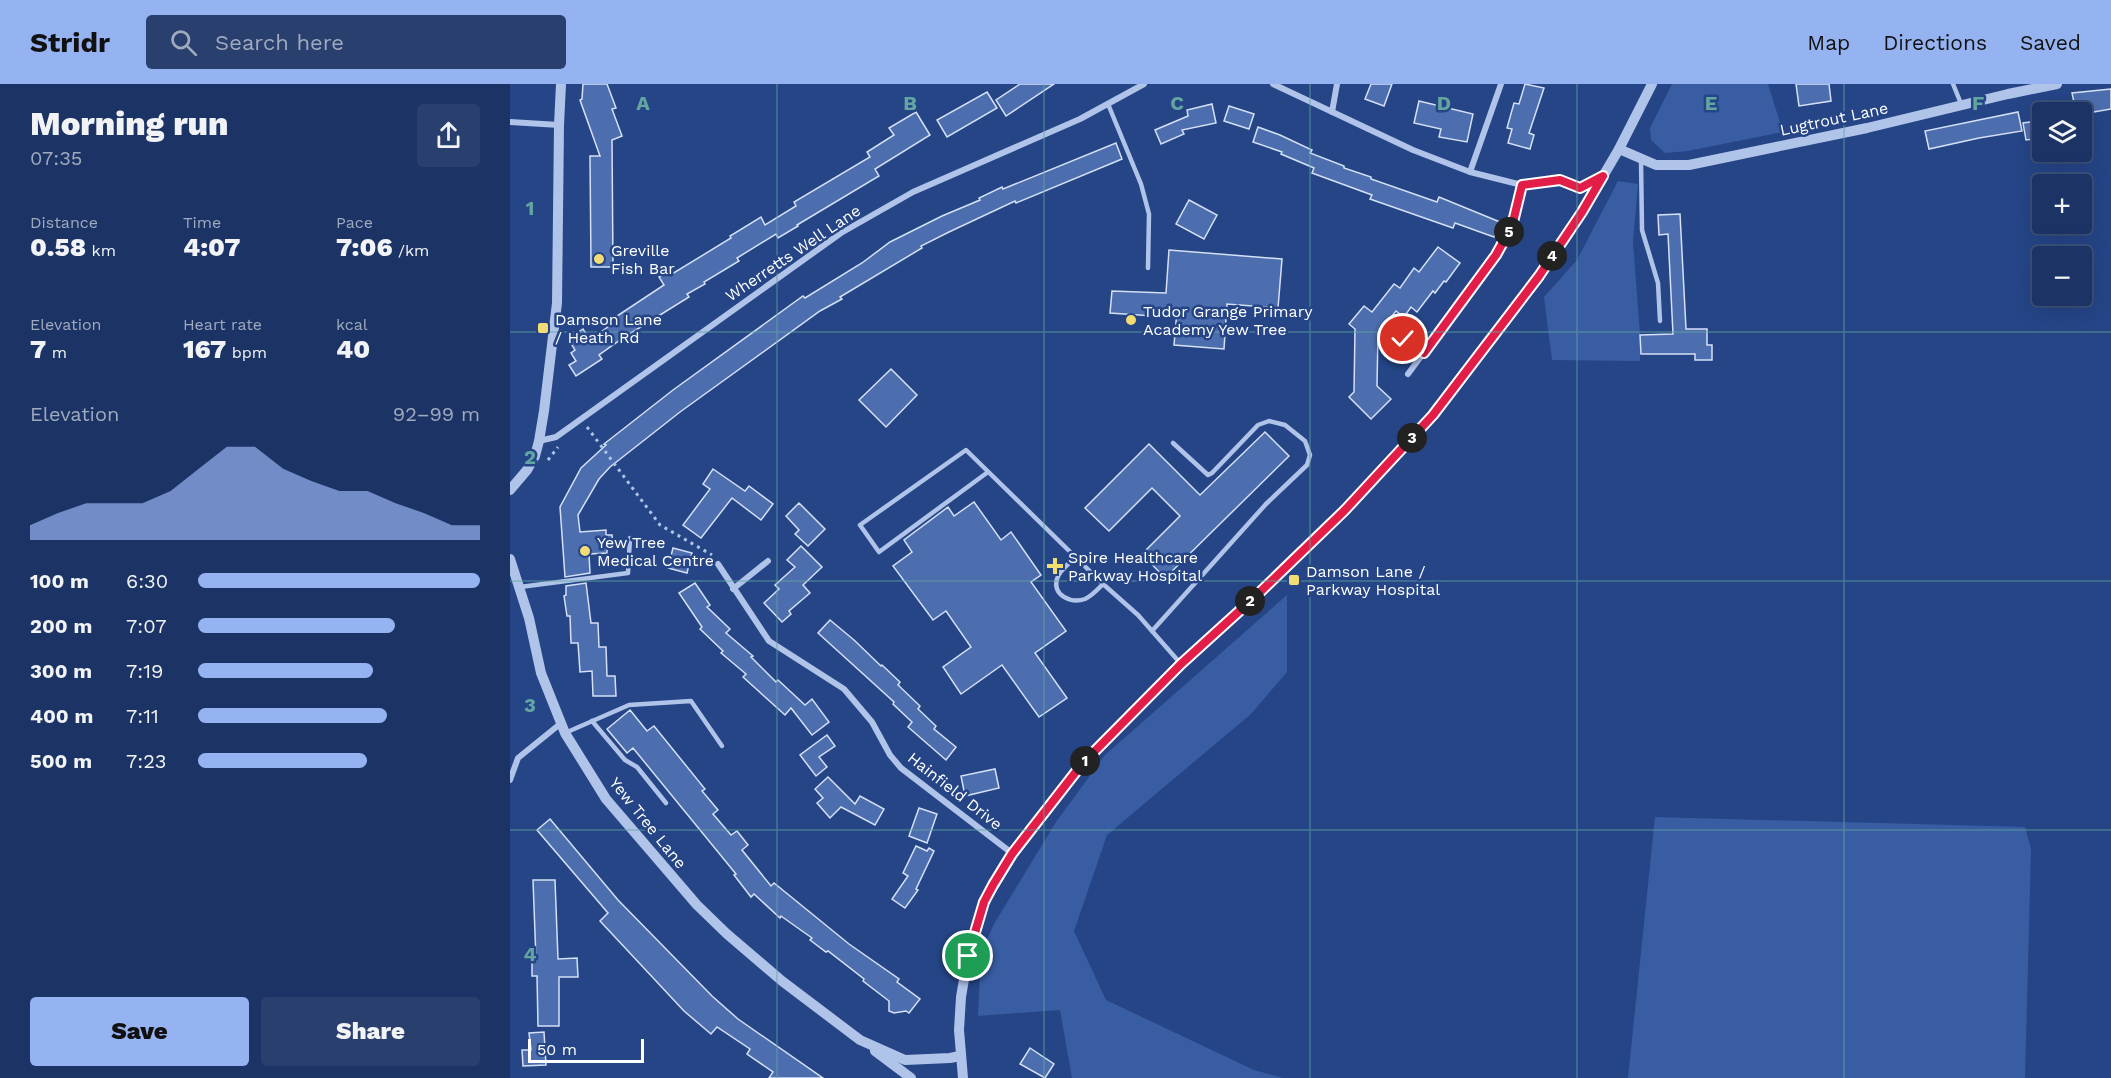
<!DOCTYPE html>
<html lang="en">
<head>
<meta charset="utf-8">
<style>
	body { margin:0; font-family:"Work Sans",sans-serif; background:#293f6e; color:#f1f3f6; height:100vh; display:flex; flex-direction:column; font-size:22px; white-space:nowrap }
	* { box-sizing:border-box; margin:0 }
	p { font-size:20px; color:#a0aabf }
	.icon { flex:none; width:33px; height:33px; fill:none; stroke:currentColor; stroke-width:2; stroke-linecap:round; stroke-linejoin:round }
	.map { position:relative; flex:1; overflow:hidden }
	.side { display:flex; flex-direction:column; background:#1c3465; width:510px }
	.side>* { flex:none }
	.buttons { position:absolute; left:1522px; top:18px; display:grid; gap:12px }
	.buttons a { display:grid; place-items:center; width:60px; height:60px; border-radius:6px; background:#1c3465; box-shadow:0 6px 24px #0002,0 0 0 2px #3a4f79; font-size:30px }
	.scale { position:absolute; left:18px; bottom:15px; width:116px; box-sizing:border-box; padding-left:6px; border:3px solid #fff; border-top:0; font-size:16px; line-height:21px; white-space:nowrap; color:#fff; -webkit-text-stroke:4px #254587; paint-order:stroke }
	.pin { position:absolute; display:grid; place-items:center; width:51px; height:51px; color:#fff; margin:-26px; border:3px solid #fff; border-radius:50%; box-shadow:0 2px 6px #0007 }
	.km { position:absolute; width:30px; height:30px; margin:-15px; border-radius:50%; background:#222; color:#fff; font-size:16px; line-height:30px; text-align:center }
	.round { display:grid; place-items:center; flex:none; width:63px; height:63px; border-radius:6px; background:#293f6e }
	.headline { display:flex; align-items:center; justify-content:space-between; height:102px; padding:0 30px }
	h1 { font-size:33px; font-weight:800; line-height:45px }
	.figures { display:grid; grid-template-columns:repeat(3,1fr); gap:9px; height:102px; padding:6px 30px }
	.figures div { display:grid; align-content:center }
	.figures b { font-size:26px; font-weight:800 }
	.figures small { font-size:16px; font-weight:400 }
	.figures p { font-size:16px }
	.chart { height:168px; padding:12px 30px }
	.chart p { display:flex; justify-content:space-between }
	.chart svg { width:100%; height:108px; margin-top:6px; fill:#95b2f1; opacity:.7 }
	.action { display:flex; gap:12px; margin-top:auto; padding:12px 30px }
	.action a { flex:1; height:69px; border-radius:6px; background:#95b2f1; color:#111; font-size:24px; font-weight:800; line-height:69px; text-align:center }
	.action a+a { background:#293f6e; color:#f1f3f6 }
	ul { padding:0 30px; list-style:none; font-size:20px }
	li { display:grid; grid-template-columns:96px 72px 1fr; align-items:center; height:45px }
	li i { height:15px; border-radius:8px; background:#95b2f1 }
	header { display:flex; align-items:center; gap:36px; box-sizing:border-box; height:84px; padding:0 30px; background:#95b2f1; color:#111 }
	header strong { font-size:28px }
	nav { display:flex; gap:33px; margin-inline-start:auto; font-size:21px }
	.search { width:420px; height:54px; background:#293f6e; display:flex; align-items:center; gap:15px; box-sizing:border-box; padding:0 21px; border-radius:6px; color:#a0aabf; font-size:22px }
	main { display:flex; flex:1; min-height:0 }
	.map>svg:first-child { display:block }
	.green { fill:#395da3 }
	.building { fill:#4d6eae; stroke:#d4e0f7; stroke-width:1.5 }
	.lines { fill:none; stroke-linecap:round; stroke-linejoin:round }
	.path { stroke:#b0c3e9; stroke-width:3; stroke-dasharray:3 4.5; stroke-linecap:butt }
	.service { stroke:#b0c3e9; stroke-width:4.5 }
	.minor { stroke:#b0c3e9; stroke-width:6 }
	.tertiary { stroke:#b0c3e9; stroke-width:10 }
	.route-casing { stroke:#fff; stroke-width:12 }
	.route { stroke:#e11d48; stroke-width:8 }
	.grid { fill:none; stroke:#63a6a1; stroke-width:1.5; stroke-opacity:0.55 }
	.poi-dot { fill:#f3dc74; stroke:#254587; stroke-width:2 }
	.labels { text-anchor:middle; dominant-baseline:central; stroke-width:5; stroke-linejoin:round; paint-order:stroke }
	.street-label { font-size:16px; fill:#fff; stroke:#254587 }
	.poi-label { font-size:16px; fill:#fff; stroke:#254587; text-anchor:start }
	.grid-label { font-size:20px; text-anchor:middle; font-weight:bold; fill:#63a6a1; stroke:#254587; stroke-width:5; stroke-linejoin:round; paint-order:stroke }
</style>
</head>
<body>
<header>
<strong>Stridr</strong>
<div class="search"><svg class="icon" aria-label="search" viewBox="0 0 24 24"><circle cx="10" cy="10" r="6"/><path d="M15 15l6 6"/></svg>Search here</div>
<nav><a>Map</a><a>Directions</a><a>Saved</a></nav>
</header>
<main>
<section class="side">
<div class="headline"><div><h1>Morning run</h1><p>07:35</p></div><a class="round"><svg class="icon" aria-label="share" viewBox="0 0 24 24"><path d="M12 15V3M7 8l5-5 5 5M5 13v7h14v-7"/></svg></a></div>
<div class="figures">
<div><p>Distance</p><b>0.58<small> km</small></b></div>
<div><p>Time</p><b>4:07</b></div>
<div><p>Pace</p><b>7:06<small> /km</small></b></div>
</div>
<div class="figures">
<div><p>Elevation</p><b>7<small> m</small></b></div>
<div><p>Heart rate</p><b>167<small> bpm</small></b></div>
<div><p>kcal</p><b>40</b></div>
</div>
<div class="chart"><p><span>Elevation</span>92–99 m</p>
<svg viewBox="0 0 160 44" preserveAspectRatio="none"><path d="M0 44V38L10 33L20 29L30 29L40 29L50 24L60 15L70 6L80 6L90 15L100 20L110 24L120 24L130 29L140 33L150 38L160 38V44z"/></svg>
</div>
<ul>
<li><b>100 m</b>6:30<i style="width:100%"></i></li>
<li><b>200 m</b>7:07<i style="width:70%"></i></li>
<li><b>300 m</b>7:19<i style="width:62%"></i></li>
<li><b>400 m</b>7:11<i style="width:67%"></i></li>
<li><b>500 m</b>7:23<i style="width:60%"></i></li>
</ul>
<div class="action"><a>Save</a><a>Share</a></div>
</section>
<div class="map">
<svg width="1601" height="994" viewBox="0 0 1601 994">
	<rect width="100%" height="100%" fill="#254587"/>
	<g class="green">
		<polygon points="1162,0 1258,0 1273,48 1178,67 1155,69 1141,56 1140,44"/>
		<polygon points="1108,97 1128,100 1123,158 1130,251 1130,277 1042,276 1034,213 1067,176"/>
		<polygon points="777,511 777,588 741,630 597,751 564,847 596,916 744,986 773,994 562,994 550,926 468,932 471,868 484,840 546,738 595,671"/>
		<polygon points="1145,733 1515,743 1521,765 1515,994 1118,994"/>
	</g>
	<g class="building">
		<polygon points="73,0 97,0 106,24 102,25 112,52 102,56 103,183 81,183 80,72 90,72 70,16 72,15"/>
		<polygon points="510,0 544,0 496,32 486,16"/>
		<polygon points="861,0 882,0 874,22 855,15"/>
		<polygon points="1015,0 1034,4 1019,49 1024,51 1020,65 998,59 1002,45 997,44 1004,19 1009,20"/>
		<polygon points="1286,0 1319,0 1321,17 1289,22"/>
		<polygon points="1601,5 1601,25 1572,30 1566,28 1562,9"/>
		<polygon points="477,8 487,24 437,53 427,36"/>
		<polygon points="909,17 963,30 957,58 929,53 931,45 904,39"/>
		<polygon points="702,20 706,39 672,46 674,50 651,60 645,46 678,32 677,26"/>
		<polygon points="719,22 744,30 739,45 714,37"/>
		<polygon points="406,28 420,51 365,85 369,92 287,141 288,142 268,154 266,150 227,174 229,177 194,198 195,200 177,210 179,213 113,254 89,271 92,275 66,292 59,281 66,277 61,269 65,266 58,255 73,245 80,256 103,239 101,236 154,201 149,193 154,190 160,187 162,190 221,154 220,152 251,133 255,141 286,122 284,118 360,73 357,68 384,51 379,44"/>
		<polygon points="1508,28 1512,47 1469,54 1419,65 1415,47"/>
		<polygon points="1528,37 1531,54 1516,56 1513,39"/>
		<polygon points="748,43 770,51 802,66 800,69 834,82 834,84 861,93 861,95 927,118 929,113 990,138 984,153 945,139 943,144 860,115 862,111 802,89 804,84 771,70 772,68 743,58"/>
		<polygon points="606,59 612,75 506,119 505,117 439,148 411,162 412,164 330,213 332,215 310,227 170,328 100,383 89,395 68,431 70,448 96,446 96,451 102,451 103,464 97,464 97,469 79,470 80,489 55,493 50,423 71,384 96,361 94,360 163,306 293,212 295,214 352,179 380,158 432,132 470,116 469,114 492,103 493,105"/>
		<polygon points="679,116 707,131 694,155 666,140"/>
		<polygon points="1170,130 1176,245 1197,245 1197,261 1202,261 1202,276 1185,276 1185,270 1131,270 1130,251 1163,250 1158,150 1149,151 1148,131"/>
		<polygon points="928,163 950,179 936,198 934,197 925,209 923,207 907,228 901,223 894,233 886,227 868,249 867,302 881,315 861,335 839,313 844,308 845,245 839,240 854,222 862,228 884,200 890,204 904,184 909,188"/>
		<polygon points="659,166 772,175 768,224 717,220 714,265 664,261 667,227 644,225 643,232 600,229 602,207 656,209"/>
		<polygon points="381,285 407,311 376,343 349,316"/>
		<polygon points="755,348 779,372 655,494 632,470 670,432 642,404 599,447 575,424 639,360 690,411"/>
		<polygon points="203,385 235,407 239,402 263,420 251,436 222,414 191,454 173,441 200,405 193,400"/>
		<polygon points="464,418 491,456 501,448 531,491 521,498 556,547 525,569 557,614 529,633 492,581 451,610 433,583 461,563 436,527 423,536 383,482 402,468 394,456 438,423 444,432"/>
		<polygon points="289,419 315,445 298,462 285,450 289,446 276,432"/>
		<polygon points="291,462 312,483 293,501 300,509 279,527 281,530 272,538 254,519 269,505 265,501 285,483 277,476"/>
		<polygon points="163,464 182,469 177,489 158,484"/>
		<polygon points="76,499 81,539 88,539 89,563 96,563 97,592 105,592 106,612 83,612 82,587 70,588 68,559 61,559 60,532 57,532 54,512 56,511 56,502"/>
		<polygon points="185,499 200,521 197,523 220,545 216,549 243,572 241,573 266,598 268,596 295,621 302,615 319,638 302,651 281,624 275,631 233,593 236,590 211,569 213,567 190,545 192,543 169,509"/>
		<polygon points="320,536 344,556 371,582 372,581 390,598 388,601 410,622 408,625 426,642 424,645 446,663 436,676 398,643 402,638 383,620 384,618 308,549"/>
		<polygon points="120,626 137,647 144,642 195,705 192,707 208,726 203,730 221,751 227,747 238,761 232,766 261,802 264,799 339,860 389,895 387,898 410,915 399,929 396,927 384,929 379,927 379,917 353,897 354,895 318,867 316,868 300,856 302,854 271,832 270,834 244,810 241,813 224,791 226,790 123,664 117,669 97,645"/>
		<polygon points="317,651 325,662 309,673 317,683 306,692 290,671"/>
		<polygon points="485,685 489,704 455,712 451,692"/>
		<polygon points="318,693 345,720 350,712 374,725 365,741 331,723 320,734 307,719 313,714 305,705"/>
		<polygon points="409,724 427,730 417,759 399,752"/>
		<polygon points="40,735 108,816 202,912 228,935 313,994 259,994 263,988 237,970 240,965 207,943 201,950 174,927 90,837 98,829 27,746"/>
		<polygon points="406,762 417,767 419,764 424,767 406,805 408,806 395,824 382,815 398,792 393,789"/>
		<polygon points="23,796 45,796 48,875 67,874 68,893 49,893 49,942 28,942 27,892 22,892 22,876 26,876"/>
		<polygon points="34,948 36,981 13,982 12,966 21,966 19,949"/>
		<polygon points="520,964 544,980 535,994 510,980"/>
	</g>
	<g class="lines">
		<g class="path">
			<polyline points="1058,99 1071,104"/>
			<polyline points="77,343 150,441 202,471"/>
			<polyline points="38,376 48,363"/>
		</g>
		<g class="service">
			<polyline points="1443,0 1452,22"/>
			<polyline points="598,20 631,100 639,130 638,184"/>
			<polyline points="1131,76 1132,146 1148,199 1150,237"/>
			<polyline points="478,388 369,468 350,441 456,366 593,500 628,531 671,580"/>
			<path d="M566,473C560,479 549,486 547,495C542,511 561,520 575,515C582,512 588,505 593,500"/>
			<polyline points="10,503 118,489 120,454"/>
			<polyline points="642,547 756,420 797,381 800,371 795,357 775,341 759,337 748,341 702,389 698,391 663,359"/>
			<polyline points="82,637 115,676 127,683 156,719"/>
			<polyline points="55,649 119,621 181,617 212,662"/>
		</g>
		<g class="minor">
			<polyline points="763,0 903,66 960,88 1012,101 1050,96"/>
			<polyline points="822,28 827,0"/>
			<polyline points="0,38 49,41"/>
			<polyline points="960,88 991,0"/>
			<polyline points="893,255 914,269"/>
			<polyline points="898,290 986,171 1002,142 1012,101"/>
			<polyline points="29,357 46,353 331,149 403,108 570,35 634,0"/>
			<polyline points="208,480 259,557 334,605 362,638 380,671 391,684 503,770"/>
			<polyline points="223,505 258,477"/>
			<polyline points="0,696 8,674 50,640"/>
		</g>
		<g class="tertiary">
			<polyline points="1109,65 1146,81 1179,81 1357,44 1498,10 1547,0"/>
			<polyline points="0,406 17,386 25,372 29,357 34,327 47,219 49,41 51,0"/>
			<polyline points="0,475 19,534 31,589 55,649 96,715 187,821 217,850 272,897 350,956 395,976 440,974 450,972"/>
			<polyline points="365,967 401,994"/>
			<polyline points="453,994 449,946 451,913 458,872 474,818 503,770 572,680 671,580 747,511 835,426 923,331 1029,192 1072,128 1109,65 1142,0"/>
		</g>
	</g>
	<g class="lines">
		<g class="route-casing">
			<polyline id="route" points="458,872 474,818 483,801 502,770 572,680 671,580 747,511 835,426 923,331 1029,192 1072,128 1093,92 1070,104 1050,96 1012,101 1002,142 986,171 914,269 893,255"/>
		</g>
		<use href="#route" class="route"/>
	</g>
	<path class="grid" d="M267,0V994M534,0V994M800,0V994M1067,0V994M1334,0V994M0,248H1601M0,497H1601M0,746H1601"/>
	<g class="poi-dot">
		<circle cx="89" cy="175" r="6"/>
		<circle cx="621" cy="236" r="6"/>
		<rect x="27" y="238" width="12" height="12" rx="3"/>
		<circle cx="75" cy="467" r="6"/>
		<path d="M542 473h6v6h6v6h-6v6h-6v-6h-6v-6h6z"/>
		<rect x="778" y="490" width="12" height="12" rx="3"/>
	</g>
	<g class="labels">
		<g class="street-label">
			<text transform="translate(1324 35) rotate(-12)">Lugtrout Lane</text>
			<text transform="translate(283 169) rotate(-34)">Wherretts Well Lane</text>
			<text transform="translate(445 707) rotate(38)">Hainfield Drive</text>
			<text transform="translate(138 739) rotate(51)">Yew Tree Lane</text>
		</g>
		<g class="poi-label">
			<text x="101" y="166">Greville<tspan x="101" dy="18">Fish Bar</tspan></text>
			<text x="633" y="227">Tudor Grange Primary<tspan x="633" dy="18">Academy Yew Tree</tspan></text>
			<text x="45" y="235">Damson Lane<tspan x="45" dy="18">/ Heath Rd</tspan></text>
			<text x="87" y="458">Yew Tree<tspan x="87" dy="18">Medical Centre</tspan></text>
			<text x="558" y="473">Spire Healthcare<tspan x="558" dy="18">Parkway Hospital</tspan></text>
			<text x="796" y="487">Damson Lane /<tspan x="796" dy="18">Parkway Hospital</tspan></text>
		</g>
	</g>
	<g class="grid-label">
		<text x="133" y="26">A</text>
		<text x="400" y="26">B</text>
		<text x="667" y="26">C</text>
		<text x="934" y="26">D</text>
		<text x="1201" y="26">E</text>
		<text x="1468" y="26">F</text>
		<text x="20" y="131">1</text>
		<text x="20" y="380">2</text>
		<text x="20" y="628">3</text>
		<text x="20" y="877">4</text>
	</g>
</svg>
<div class="buttons">
<a><svg class="icon" aria-label="layers" viewBox="0 0 24 24"><path d="M12 4l9 5-9 5-9-5zM3 14l9 5 9-5"/></svg></a>
<a>+</a>
<a>−</a>
</div>
<div class="scale">50 m</div>
<div class="pin" style="left:458px;top:872px;background:#1e9e55"><svg class="icon" aria-label="arrive" viewBox="0 0 24 24"><path d="M6 21V4h12l-3 4 3 4H6"/></svg></div>
<div class="pin" style="left:893px;top:255px;background:#d93025"><svg class="icon" aria-label="check" viewBox="0 0 24 24"><path d="M5 12l5 5 9-10"/></svg></div>
<b class="km" style="left:575px;top:677px">1</b>
<b class="km" style="left:740px;top:517px">2</b>
<b class="km" style="left:902px;top:354px">3</b>
<b class="km" style="left:1042px;top:172px">4</b>
<b class="km" style="left:999px;top:148px">5</b>
</div>
</main>
</body>
</html>
